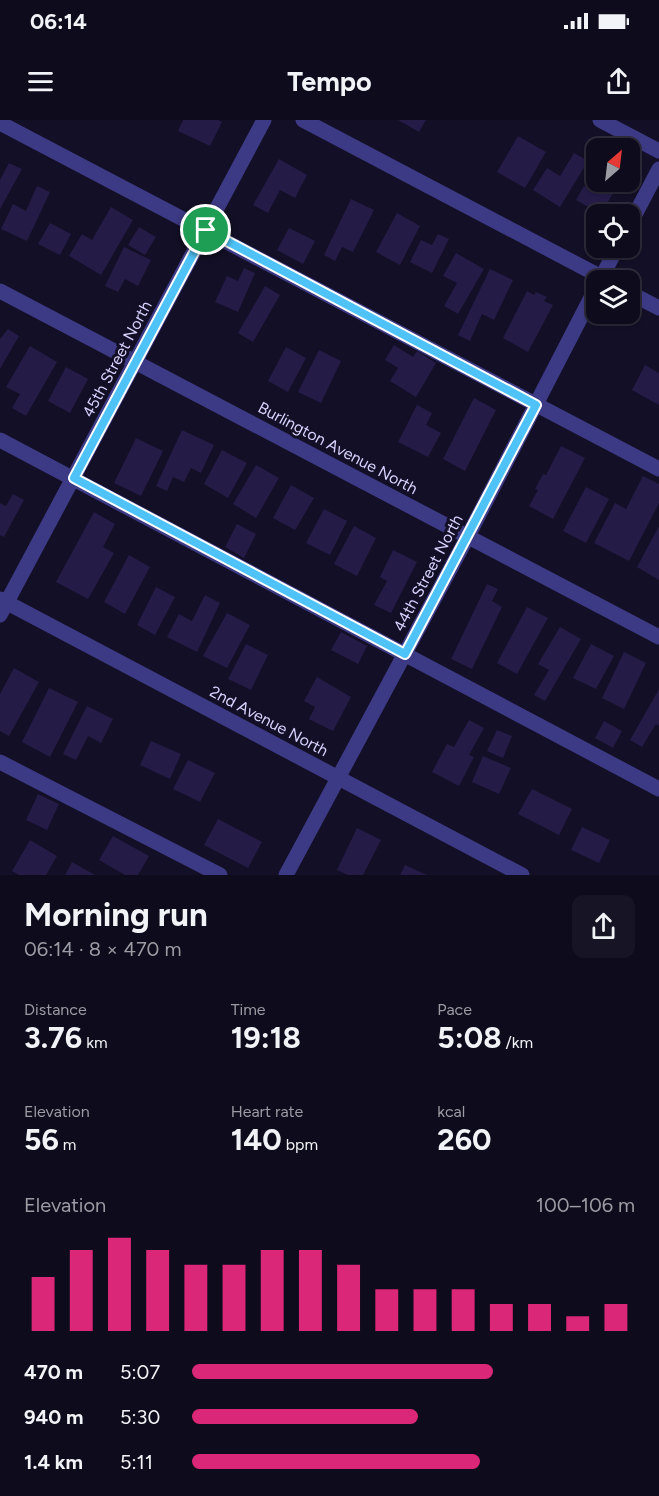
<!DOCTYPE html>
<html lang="en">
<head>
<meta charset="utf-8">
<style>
	body { margin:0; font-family:Figtree,sans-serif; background:#171425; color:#f1f3f6; height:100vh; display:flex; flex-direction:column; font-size:22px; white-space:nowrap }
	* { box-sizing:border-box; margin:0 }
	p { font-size:20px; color:#9b9ba3 }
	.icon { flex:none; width:33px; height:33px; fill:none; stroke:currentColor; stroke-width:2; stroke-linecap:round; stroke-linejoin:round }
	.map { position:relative; height:755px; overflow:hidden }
	.side { display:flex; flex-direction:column; background:#0e0b1c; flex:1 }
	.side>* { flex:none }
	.needle { width:39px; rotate:28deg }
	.fabs { position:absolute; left:586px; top:18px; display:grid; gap:12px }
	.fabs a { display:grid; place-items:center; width:54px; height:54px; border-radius:12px; background:#0e0b1c; box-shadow:0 2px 4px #0004,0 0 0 2px #2e2b3b; font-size:30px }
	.pin { position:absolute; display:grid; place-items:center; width:51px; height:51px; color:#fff; margin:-26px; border:3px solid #fff; border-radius:50%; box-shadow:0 2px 6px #0007 }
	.round { display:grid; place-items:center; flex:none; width:63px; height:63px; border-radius:12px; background:#171425 }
	.head { display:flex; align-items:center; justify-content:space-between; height:102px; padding:0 24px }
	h1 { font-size:33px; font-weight:700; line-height:45px }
	.metrics { display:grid; grid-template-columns:repeat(3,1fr); gap:9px; height:102px; padding:6px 24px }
	.metrics div { display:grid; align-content:center }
	.metrics b { font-size:30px; font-weight:700 }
	.metrics small { font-size:16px; font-weight:400 }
	.metrics p { font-size:16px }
	.chart { height:168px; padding:12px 24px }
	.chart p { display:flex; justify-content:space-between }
	.chart svg { width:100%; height:108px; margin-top:6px; stroke:#db2777; stroke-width:6 }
	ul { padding:0 24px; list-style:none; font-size:20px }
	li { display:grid; grid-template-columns:96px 72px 1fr; align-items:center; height:45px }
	li i { height:15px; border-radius:8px; background:#db2777 }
	.status { display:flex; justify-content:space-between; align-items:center; height:42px; padding:0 30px; background:#0e0b1c; direction:ltr }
	.status svg { height:16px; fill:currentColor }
	header { display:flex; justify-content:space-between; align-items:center; height:78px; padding:0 24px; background:#0e0b1c; font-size:27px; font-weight:700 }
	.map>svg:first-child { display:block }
	.building { fill:#241b47 }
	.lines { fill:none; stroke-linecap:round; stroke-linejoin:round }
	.minor { stroke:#3d3a85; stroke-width:15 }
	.route-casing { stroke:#fff; stroke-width:12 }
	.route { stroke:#4fc3f7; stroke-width:8 }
	.labels { text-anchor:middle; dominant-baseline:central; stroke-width:6; stroke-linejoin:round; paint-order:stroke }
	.street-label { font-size:16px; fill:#d9d4ff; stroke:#130f26 }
</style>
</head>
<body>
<div class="status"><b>06:14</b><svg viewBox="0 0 49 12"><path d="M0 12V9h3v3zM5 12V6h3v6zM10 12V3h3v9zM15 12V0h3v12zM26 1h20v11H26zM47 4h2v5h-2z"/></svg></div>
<header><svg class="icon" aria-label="menu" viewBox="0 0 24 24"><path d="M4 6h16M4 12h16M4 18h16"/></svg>Tempo<svg class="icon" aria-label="share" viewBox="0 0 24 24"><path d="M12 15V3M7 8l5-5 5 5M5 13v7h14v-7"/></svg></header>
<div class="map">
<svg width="659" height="755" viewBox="0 0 659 755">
	<rect width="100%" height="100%" fill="#130f26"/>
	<g class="building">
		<polygon points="183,0 218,0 222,2 210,26 178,11"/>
		<polygon points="398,0 426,0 419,12"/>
		<polygon points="518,16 546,32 525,68 497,52"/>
		<polygon points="574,33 588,41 560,87 533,70 547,48 560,56"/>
		<polygon points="279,39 307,55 295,78 280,70 268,93 253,85"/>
		<polygon points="9,43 22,49 0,89 0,60"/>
		<polygon points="603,62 617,66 601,94 576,80 584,66 596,73"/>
		<polygon points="37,66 50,72 27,121 1,109 13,84 26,91"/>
		<polygon points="351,79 374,90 353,132 342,127 335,141 324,135"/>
		<polygon points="111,87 133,100 101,155 69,136 82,114 92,120"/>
		<polygon points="397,93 420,106 400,145 376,132"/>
		<polygon points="50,103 71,114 60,135 38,124"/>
		<polygon points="139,107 156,117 145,135 128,125"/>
		<polygon points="289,108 315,121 303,144 277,130"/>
		<polygon points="438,114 449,119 432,153 410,142 421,120 432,125"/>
		<polygon points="124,127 151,140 138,166 125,159 118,172 105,166"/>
		<polygon points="456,133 484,149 458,194 444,186 457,163 443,156"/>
		<polygon points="244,148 255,153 238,192 215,182 227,156 238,161"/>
		<polygon points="490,149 513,160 494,200 482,194 470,221 458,215"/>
		<polygon points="265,166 280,175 253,222 238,213"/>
		<polygon points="527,171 534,175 536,172 547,177 544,181 553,185 528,232 503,218"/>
		<polygon points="8,209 19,216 0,249 0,219"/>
		<polygon points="394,225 413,237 417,231 436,243 416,277 390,261 398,248 385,240"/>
		<polygon points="30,226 57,242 26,296 12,288 20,274 6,267"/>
		<polygon points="286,227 306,238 288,272 268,261"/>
		<polygon points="319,230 341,241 321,283 298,272"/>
		<polygon points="645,245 659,253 659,285 632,270"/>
		<polygon points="66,247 88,259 70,293 48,281"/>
		<polygon points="474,278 496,290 465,351 443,339"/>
		<polygon points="417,285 432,293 426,305 441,313 428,337 398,322"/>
		<polygon points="182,310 214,325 201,353 191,348 184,362 173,357 167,371 156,366"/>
		<polygon points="136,318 163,331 141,376 114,363"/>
		<polygon points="561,326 585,338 553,399 529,386 538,370 535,369 543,354 546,355"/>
		<polygon points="222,330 247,343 228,378 204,364"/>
		<polygon points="256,345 279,358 256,398 233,384"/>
		<polygon points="643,356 659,364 659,383 629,441 594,423 615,383 626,389"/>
		<polygon points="291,365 314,378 295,410 273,398"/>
		<polygon points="586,367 609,379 586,423 563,411"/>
		<polygon points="13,374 24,380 4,417 0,415 0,383 6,386"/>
		<polygon points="324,389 347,401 330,435 306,423"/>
		<polygon points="94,392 115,404 103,427 114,433 88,479 56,462"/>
		<polygon points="237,404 256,414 244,438 225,427"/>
		<polygon points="354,406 376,418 357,456 334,444"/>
		<polygon points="659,406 659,460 637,447"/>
		<polygon points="393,430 417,442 391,493 374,485 387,461 380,457"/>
		<polygon points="129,435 150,447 125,494 104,482"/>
		<polygon points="487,464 498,469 492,481 502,487 472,549 451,539"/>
		<polygon points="156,467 175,477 155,515 137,505"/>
		<polygon points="205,475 220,483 197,532 167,517 179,494 192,501"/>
		<polygon points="527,487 548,498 517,554 497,543"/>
		<polygon points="227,493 250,505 227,548 203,536"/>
		<polygon points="560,507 581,519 545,581 534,575 549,550 538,544"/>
		<polygon points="341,512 367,526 358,544 331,530"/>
		<polygon points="246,524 268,535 251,570 228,559"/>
		<polygon points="591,524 614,536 596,569 573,558"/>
		<polygon points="624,532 646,543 624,589 602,578"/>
		<polygon points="14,548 39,562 9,616 0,611 0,574"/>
		<polygon points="317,557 351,577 333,611 309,599 315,587 304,581"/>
		<polygon points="49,568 78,582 50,637 22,622"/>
		<polygon points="659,569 659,606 656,604 642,627 630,620"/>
		<polygon points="87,586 113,599 101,623 88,616 76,640 63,634"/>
		<polygon points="469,600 484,608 469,635 474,637 459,666 432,652 447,624 454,627"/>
		<polygon points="604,601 622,611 613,628 595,618"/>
		<polygon points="497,610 512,616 503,638 487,631"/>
		<polygon points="151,621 181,634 170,659 140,645"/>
		<polygon points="483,636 511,648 499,674 472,662"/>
		<polygon points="188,640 215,653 200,682 173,669"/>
		<polygon points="532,669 572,689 559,715 518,694"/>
		<polygon points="38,674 59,684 47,710 26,700"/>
		<polygon points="218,699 262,722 248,748 204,725"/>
		<polygon points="582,707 610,720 599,743 571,730"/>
		<polygon points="357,708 381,720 363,755 348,755 337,750"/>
		<polygon points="113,716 149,736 138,755 125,755 99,740"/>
		<polygon points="30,720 57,736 46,755 19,755 12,751"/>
		<polygon points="72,742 95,755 65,755"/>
		<polygon points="405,745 427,755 400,755"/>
	</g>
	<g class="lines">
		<g class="minor">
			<polyline points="303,0 607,160"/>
			<polyline points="600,0 659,31"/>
			<polyline points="0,3 659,349"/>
			<polyline points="630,104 659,49"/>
			<polyline points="600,160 617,128"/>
			<polyline points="0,171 659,517"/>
			<polyline points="630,173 659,188"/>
			<polyline points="0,320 659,669"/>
			<polyline points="0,479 522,755"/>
			<polyline points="0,495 264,0"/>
			<polyline points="0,642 220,755"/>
			<polyline points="286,755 468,416 597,166"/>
		</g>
	</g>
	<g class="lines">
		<g class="route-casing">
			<polygon id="route" points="206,110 536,285 405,534 74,358"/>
		</g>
		<use href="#route" class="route"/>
	</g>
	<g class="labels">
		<g class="street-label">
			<text transform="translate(117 239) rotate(-62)">45th Street North</text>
			<text transform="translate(338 328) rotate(28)">Burlington Avenue North</text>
			<text transform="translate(428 453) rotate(-62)">44th Street North</text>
			<text transform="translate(269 601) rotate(28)">2nd Avenue North</text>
		</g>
	</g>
</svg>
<div class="fabs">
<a><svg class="needle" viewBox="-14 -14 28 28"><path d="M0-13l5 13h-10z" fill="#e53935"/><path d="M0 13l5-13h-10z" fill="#9b9ba3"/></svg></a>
<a><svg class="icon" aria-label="locate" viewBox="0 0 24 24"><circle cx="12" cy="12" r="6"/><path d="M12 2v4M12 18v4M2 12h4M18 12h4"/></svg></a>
<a><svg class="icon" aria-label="layers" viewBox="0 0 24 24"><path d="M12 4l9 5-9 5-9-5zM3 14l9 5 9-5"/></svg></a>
</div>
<div class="pin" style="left:206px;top:110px;background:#1e9e55"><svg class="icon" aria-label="arrive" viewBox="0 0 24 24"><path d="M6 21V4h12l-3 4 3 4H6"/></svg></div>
</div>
<section class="side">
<div class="head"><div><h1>Morning run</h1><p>06:14 · 8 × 470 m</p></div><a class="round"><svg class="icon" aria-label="share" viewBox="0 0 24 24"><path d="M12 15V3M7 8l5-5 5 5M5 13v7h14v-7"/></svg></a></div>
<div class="metrics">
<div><p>Distance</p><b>3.76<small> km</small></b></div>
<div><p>Time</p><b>19:18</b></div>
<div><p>Pace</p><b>5:08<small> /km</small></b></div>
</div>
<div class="metrics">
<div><p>Elevation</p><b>56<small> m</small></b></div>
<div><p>Heart rate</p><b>140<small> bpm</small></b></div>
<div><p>kcal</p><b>260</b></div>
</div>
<div class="chart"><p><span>Elevation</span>100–106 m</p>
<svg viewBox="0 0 160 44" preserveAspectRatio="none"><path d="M5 44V22M15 44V11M25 44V6M35 44V11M45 44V17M55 44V17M65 44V11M75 44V11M85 44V17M95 44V27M105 44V27M115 44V27M125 44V33M135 44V33M145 44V38M155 44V33"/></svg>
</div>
<ul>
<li><b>470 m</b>5:07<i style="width:68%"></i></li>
<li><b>940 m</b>5:30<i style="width:51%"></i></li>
<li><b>1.4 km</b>5:11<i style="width:65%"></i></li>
</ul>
</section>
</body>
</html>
